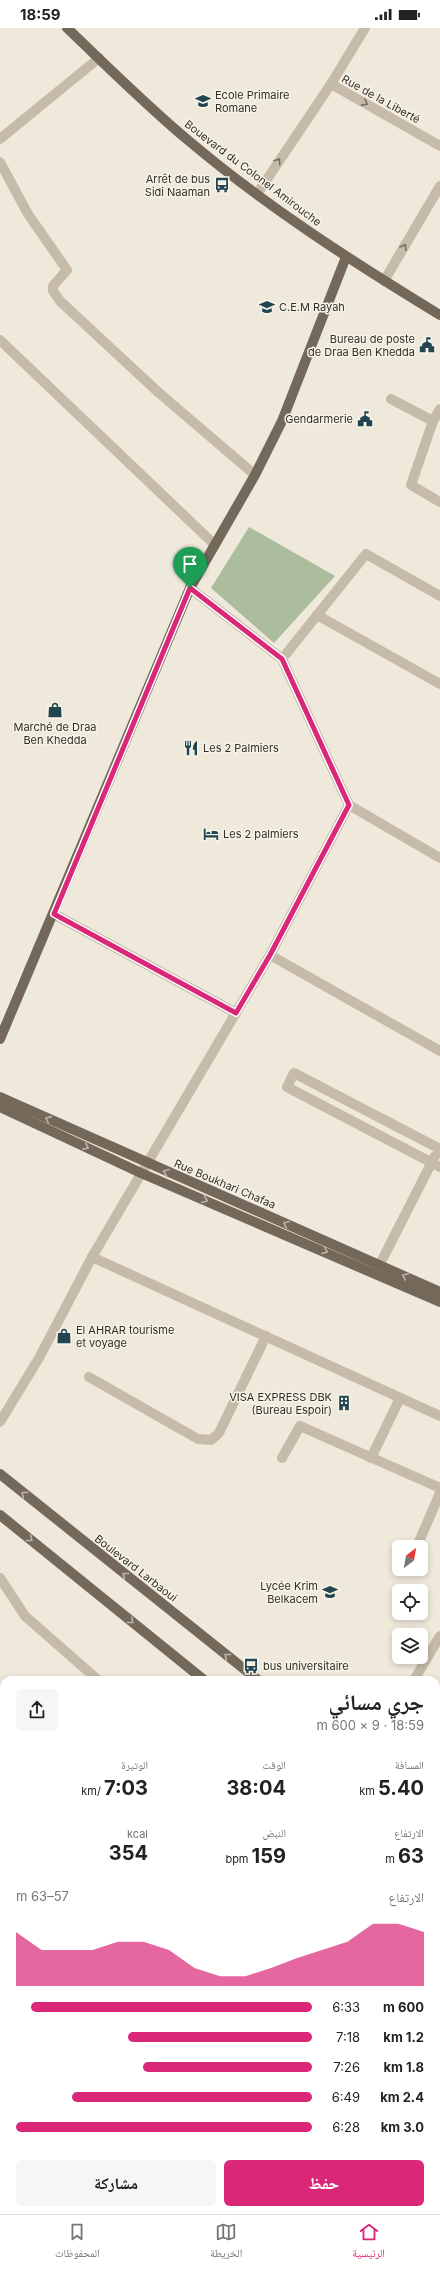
<!DOCTYPE html>
<html lang="ar">
<head>
<meta charset="utf-8">
<style>
	body { margin:0; font-family:Inter,"Noto Naskh Arabic",sans-serif; background:#f6f6f6; color:#222; direction:rtl; height:100vh; display:flex; flex-direction:column; font-size:15px; white-space:nowrap }
	* { box-sizing:border-box; margin:0 }
	p { font-size:13px; color:#767676 }
	.icon { flex:none; width:22px; height:22px; fill:none; stroke:currentColor; stroke-width:2; stroke-linecap:round; stroke-linejoin:round }
	.map { position:relative; flex:1; overflow:hidden; direction:ltr }
	.side { position:absolute; left:0px; top:1648px; width:440px; height:538px; display:flex; flex-direction:column; background:#fff; border-radius:12px 12px 0 0; box-shadow:0 2px 6px #0003; direction:rtl }
	.side>* { flex:none }
	.needle { width:26px; rotate:31deg }
	.tools { position:absolute; left:392px; top:1512px; display:grid; gap:8px }
	.tools a { display:grid; place-items:center; width:36px; height:36px; border-radius:6px; background:#fff; box-shadow:0 2px 6px #0003; font-size:20px }
	.pin { position:absolute; display:grid; place-items:center; width:34px; height:34px; color:#fff; margin:-41px -17px; border-radius:50% 50% 50% 0; rotate:-45deg; box-shadow:0 0 4px #0007 }
	.pin .icon { rotate:45deg }
	.round { display:grid; place-items:center; flex:none; width:42px; height:42px; border-radius:6px; background:#f6f6f6 }
	.head { display:flex; align-items:center; justify-content:space-between; height:68px; padding:0 16px }
	h1 { font-size:22px; font-weight:700; line-height:30px }
	.figures { display:grid; grid-template-columns:repeat(3,1fr); gap:6px; height:68px; padding:4px 16px }
	.figures div { display:grid; align-content:center }
	.figures b { font-size:20px; font-weight:700 }
	.figures small { font-size:11px; font-weight:400 }
	.figures p { font-size:11px }
	.chart { height:112px; padding:8px 16px }
	.chart p { display:flex; justify-content:space-between }
	.chart svg { width:100%; height:72px; margin-top:4px; fill:#db2777; opacity:.7 }
	.button { display:flex; gap:8px; margin-top:auto; padding:8px 16px }
	.button a { flex:1; height:46px; border-radius:6px; background:#db2777; color:#fff; font-size:16px; font-weight:700; line-height:46px; text-align:center }
	.button a+a { background:#f6f6f6; color:#222 }
	ul { padding:0 16px; list-style:none; font-size:13px }
	li { display:grid; grid-template-columns:64px 48px 1fr; align-items:center; height:30px }
	li i { height:10px; border-radius:5px; background:#db2777 }
	.status { display:flex; justify-content:space-between; align-items:center; height:28px; padding:0 20px; background:#fff; direction:ltr }
	.status svg { height:11px; fill:currentColor }
	.tabs { display:flex; justify-content:space-around; align-items:center; height:56px; border-top:1px solid #e0e0e0; background:#fff; font-size:11px; color:#767676 }
	.tabs a { display:grid; justify-items:center; gap:2px }
	.tabs .current { color:#db2777 }
	.map>svg:first-child { display:block }
	.green { fill:#acbd9d }
	.lines { fill:none; stroke-linecap:round; stroke-linejoin:round }
	.minor { stroke:#c6bba9; stroke-width:10 }
	.major { stroke:#74685a; stroke-width:10 }
	.oneway { stroke:#766d62 }
	.oneway2 { stroke:#bcb4a8 }
	.route-casing { stroke:#fff; stroke-width:8 }
	.route { stroke:#db2777; stroke-width:5 }
	.labels { text-anchor:middle; dominant-baseline:central; stroke-width:3; stroke-linejoin:round; paint-order:stroke }
	.poi-label { font-size:11px; fill:#342e28; stroke:#f7f3e7; text-anchor:start }
	.street-label { font-size:11px; fill:#342e28; stroke:#f7f3e7 }
</style>
</head>
<body>
<div class="status"><b>18:59</b><svg viewBox="0 0 49 12"><path d="M0 12V9h3v3zM5 12V6h3v6zM10 12V3h3v9zM15 12V0h3v12zM26 1h20v11H26zM47 4h2v5h-2z"/></svg></div>
<div class="map">
<svg width="440" height="2186" viewBox="0 0 440 2186">
	<rect width="100%" height="100%" fill="#efe9db"/>
	<polygon class="green" points="249,499 335,548 274,615 211,560"/>
	<g class="lines">
		<g class="minor">
			<polyline points="331,56 440,118"/>
			<polyline points="0,111 99,30"/>
			<polyline points="0,134 28,186 67,242 53,258 53,263 60,273 158,364 255,447"/>
			<polyline points="257,166 331,56 365,0"/>
			<polyline points="384,253 440,158"/>
			<polyline points="0,312 215,517"/>
			<polyline points="391,371 433,393 440,381"/>
			<polyline points="433,393 411,457 440,474"/>
			<polyline points="190,560 282,631 349,777"/>
			<polyline points="317,587 440,656"/>
			<polyline points="282,631 366,526 440,568"/>
			<polyline points="440,830 349,777 270,927 440,1023"/>
			<polyline points="54,886 236,985"/>
			<polyline points="440,1121 294,1045 287,1059 440,1139"/>
			<polyline points="92,1229 440,1388"/>
			<polyline points="377,1245 380,1236 435,1128"/>
			<polyline points="89,1349 198,1411 211,1412 219,1405 266,1308"/>
			<polyline points="0,1394 39,1330 92,1229 270,927"/>
			<polyline points="282,1430 300,1398 440,1460"/>
			<polyline points="371,1430 400,1370"/>
			<polyline points="418,1516 440,1465"/>
			<polyline points="0,1550 25,1588 98,1652"/>
			<polyline points="414,1652 440,1608"/>
			<polyline points="0,2033 4,2032"/>
			<polyline points="436,2085 440,2079"/>
			<polyline points="46,2182 46,2186"/>
			<polyline points="155,2182 156,2186"/>
			<polyline points="322,2182 327,2186"/>
			<polyline points="411,2182 417,2186"/>
			<polyline points="370,2186 373,2182"/>
		</g>
		<g class="major">
			<path d="M67,0C107,38 147,78 189,113C267,179 353,234 440,287"/>
			<polyline points="0,1011 190,560 255,447 282,393 346,229"/>
			<polyline points="0,1069 440,1264"/>
			<polyline points="0,1079 141,1145 440,1274"/>
			<polyline points="0,1446 258,1652"/>
			<polyline points="0,1487 204,1652"/>
			<polyline points="436,1782 440,1785"/>
			<polyline points="436,1824 440,1827"/>
		</g>
	</g>
	<defs><path id="oneway-chevron" d="M-2-3.5L2.5 0L-2 3.5" fill="none" stroke-width="1.6" stroke-linecap="round" stroke-linejoin="round"/></defs>
	<g class="oneway">
		<use href="#oneway-chevron" transform="translate(365 75) rotate(29)"/>
		<use href="#oneway-chevron" transform="translate(278 133) rotate(-56)"/>
		<use href="#oneway-chevron" transform="translate(404 219) rotate(-60)"/>
	</g>
	<g class="oneway2">
		<use href="#oneway-chevron" transform="translate(48 1091) rotate(-156)"/>
		<use href="#oneway-chevron" transform="translate(86 1119) rotate(25)"/>
		<use href="#oneway-chevron" transform="translate(166 1144) rotate(-157)"/>
		<use href="#oneway-chevron" transform="translate(205 1172) rotate(23)"/>
		<use href="#oneway-chevron" transform="translate(286 1196) rotate(-157)"/>
		<use href="#oneway-chevron" transform="translate(325 1223) rotate(23)"/>
		<use href="#oneway-chevron" transform="translate(405 1248) rotate(-155)"/>
		<use href="#oneway-chevron" transform="translate(24 1466) rotate(-141)"/>
		<use href="#oneway-chevron" transform="translate(30 1511) rotate(39)"/>
		<use href="#oneway-chevron" transform="translate(125 1547) rotate(-142)"/>
		<use href="#oneway-chevron" transform="translate(131 1593) rotate(39)"/>
		<use href="#oneway-chevron" transform="translate(227 1628) rotate(-142)"/>
	</g>
	<g class="lines">
		<g class="route-casing">
			<polygon id="route" points="190,560 282,631 349,777 270,927 236,985 54,886"/>
		</g>
		<use href="#route" class="route"/>
	</g>
	<defs>
		<g id="school-bare" transform="scale(1.2)"><path d="M0-5L7-2L0 1L-7-2ZM-4 1L0 2.5L4 1V4Q0 6-4 4Z" fill="#214551" stroke="#f7f3e7" stroke-width="2.5" paint-order="stroke"/></g>
		<g id="bus-bare" transform="scale(1.2)"><path d="M-5-6H5V4H4V6H2V4H-2V6H-4V4H-5ZM-3.5-4V0h7V-4ZM-3.5 1.2v1.5H-2V1.2ZM2 1.2v1.5H3.5V1.2Z" fill="#214551" stroke="#f7f3e7" stroke-width="2.5" paint-order="stroke"/></g>
		<g id="civic-bare" transform="scale(1.2)"><path d="M-.6-6.5H3V-4.5H.6V-3L4-1V1h2V6H-6V1h2V-1L-.6-3ZM-1.2 2.5V6h2.4V2.5Z" fill="#214551" stroke="#f7f3e7" stroke-width="2.5" paint-order="stroke"/></g>
		<g id="shop-bare" transform="scale(1.2)"><path d="M-5-2.5h2.3a2.7 3.5 0 0 1 5.4 0H5L5.5 6h-11ZM-1.5-2.5h3a1.5 2.3 0 0 0-3 0Z" fill="#214551" stroke="#f7f3e7" stroke-width="2.5" paint-order="stroke"/></g>
		<g id="restaurant-bare" transform="scale(1.2)"><path d="M-5-6h1v4h1v-4h1v4h1v-4h1v5L-1.5 .5V6h-2V.5L-5-1ZM5-6V6H3V1.5H1.5Q1.5-4 5-6Z" fill="#214551" stroke="#f7f3e7" stroke-width="2.5" paint-order="stroke"/></g>
		<g id="hotel-bare" transform="scale(1.2)"><path d="M-6-4.5h1.5V1H6V5H4.5V3h-9V5H-6ZM-4 0a1.8 1.8 0 1 1 3.6 0ZM.5 0V-2.5h3Q6-2.5 6 0Z" fill="#214551" stroke="#f7f3e7" stroke-width="2.5" paint-order="stroke"/></g>
		<g id="building-bare" transform="scale(1.2)"><path d="M-4-6H4V6H1V3H-1V6H-4ZM-2.5-4.3h1.7v1.8h-1.7ZM.8-4.3h1.7v1.8H.8ZM-2.5-1h1.7V.8h-1.7ZM.8-1h1.7V.8H.8Z" fill="#214551" stroke="#f7f3e7" stroke-width="2.5" paint-order="stroke"/></g>
	</defs>
	<g fill-rule="evenodd">
		<use href="#school-bare" x="203" y="73"/>
		<use href="#bus-bare" x="222" y="157"/>
		<use href="#school-bare" x="267" y="279"/>
		<use href="#civic-bare" x="427" y="317"/>
		<use href="#civic-bare" x="365" y="391"/>
		<use href="#shop-bare" x="55" y="682"/>
		<use href="#restaurant-bare" x="191" y="720"/>
		<use href="#hotel-bare" x="211" y="806"/>
		<use href="#shop-bare" x="64" y="1308"/>
		<use href="#building-bare" x="344" y="1375"/>
		<use href="#school-bare" x="330" y="1564"/>
		<use href="#bus-bare" x="251" y="1638"/>
	</g>
	<g class="labels">
		<g class="poi-label">
			<text x="215" y="67">Ecole Primaire<tspan x="215" dy="13">Romane</tspan></text>
			<text x="210" y="151" text-anchor="end">Arrêt de bus<tspan x="210" dy="13">Sidi Naaman</tspan></text>
			<text x="279" y="279">C.E.M Rayah</text>
			<text x="415" y="311" text-anchor="end">Bureau de poste<tspan x="415" dy="13">de Draa Ben Khedda</tspan></text>
			<text x="353" y="391" text-anchor="end">Gendarmerie</text>
			<text x="55" y="699" text-anchor="middle">Marché de Draa<tspan x="55" dy="13">Ben Khedda</tspan></text>
			<text x="203" y="720">Les 2 Palmiers</text>
			<text x="223" y="806">Les 2 palmiers</text>
			<text x="76" y="1302">El AHRAR tourisme<tspan x="76" dy="13">et voyage</tspan></text>
			<text x="332" y="1369" text-anchor="end">VISA EXPRESS DBK<tspan x="332" dy="13">(Bureau Espoir)</tspan></text>
			<text x="318" y="1558" text-anchor="end">Lycée Krim<tspan x="318" dy="13">Belkacem</tspan></text>
			<text x="263" y="1638">bus universitaire</text>
		</g>
		<g class="street-label">
			<text transform="translate(381 71) rotate(29)">Rue de la Liberté</text>
			<text transform="translate(253 145) rotate(37)">Bouevard du Colonel Amirouche</text>
			<text transform="translate(225 1156) rotate(23)">Rue Boukhari Chafaa</text>
			<text transform="translate(136 1540) rotate(38)">Boulevard Larbaoui</text>
		</g>
	</g>
</svg>
<div class="tools">
<a><svg class="needle" viewBox="-14 -14 28 28"><path d="M0-13l5 13h-10z" fill="#e53935"/><path d="M0 13l5-13h-10z" fill="#767676"/></svg></a>
<a><svg class="icon" aria-label="locate" viewBox="0 0 24 24"><circle cx="12" cy="12" r="6"/><path d="M12 2v4M12 18v4M2 12h4M18 12h4"/></svg></a>
<a><svg class="icon" aria-label="layers" viewBox="0 0 24 24"><path d="M12 4l9 5-9 5-9-5zM3 14l9 5 9-5"/></svg></a>
</div>
<div class="pin" style="left:190px;top:560px;background:#1e9e55"><svg class="icon" aria-label="arrive" viewBox="0 0 24 24"><path d="M6 21V4h12l-3 4 3 4H6"/></svg></div>
<section class="side">
<div class="head"><div><h1>جري مسائي</h1><p>18:59 · 9 × 600 m</p></div><a class="round"><svg class="icon" aria-label="share" viewBox="0 0 24 24"><path d="M12 15V3M7 8l5-5 5 5M5 13v7h14v-7"/></svg></a></div>
<div class="figures">
<div><p>المسافة</p><b>5.40<small> km</small></b></div>
<div><p>الوقت</p><b>38:04</b></div>
<div><p>الوتيرة</p><b>7:03<small> /km</small></b></div>
</div>
<div class="figures">
<div><p>الارتفاع</p><b>63<small> m</small></b></div>
<div><p>النبض</p><b>159<small> bpm</small></b></div>
<div><p>kcal</p><b>354</b></div>
</div>
<div class="chart"><p><span>الارتفاع</span>57–63 m</p>
<svg viewBox="0 0 160 44" preserveAspectRatio="none"><path d="M0 44V11L10 22L20 22L30 22L40 17L50 17L60 22L70 33L80 38L90 38L100 33L110 27L120 22L130 17L140 6L150 6L160 11V44z"/></svg>
</div>
<ul>
<li><b>600 m</b>6:33<i style="width:95%"></i></li>
<li><b>1.2 km</b>7:18<i style="width:62%"></i></li>
<li><b>1.8 km</b>7:26<i style="width:57%"></i></li>
<li><b>2.4 km</b>6:49<i style="width:81%"></i></li>
<li><b>3.0 km</b>6:28<i style="width:100%"></i></li>
</ul>
<div class="button"><a>حفظ</a><a>مشاركة</a></div>
</section>
</div>
<nav class="tabs">
<a class="current"><svg class="icon" aria-label="home" viewBox="0 0 24 24"><path d="M3 11l9-7 9 7M6 9v11h12V9"/></svg>الرئيسية</a>
<a><svg class="icon" aria-label="map" viewBox="0 0 24 24"><path d="M3 6l6-2 6 2 6-2v14l-6 2-6-2-6 2zM9 4v14M15 6v14"/></svg>الخريطة</a>
<a><svg class="icon" aria-label="saved" viewBox="0 0 24 24"><path d="M7 4h10v16l-5-4-5 4z"/></svg>المحفوظات</a>
</nav>
</body>
</html>
